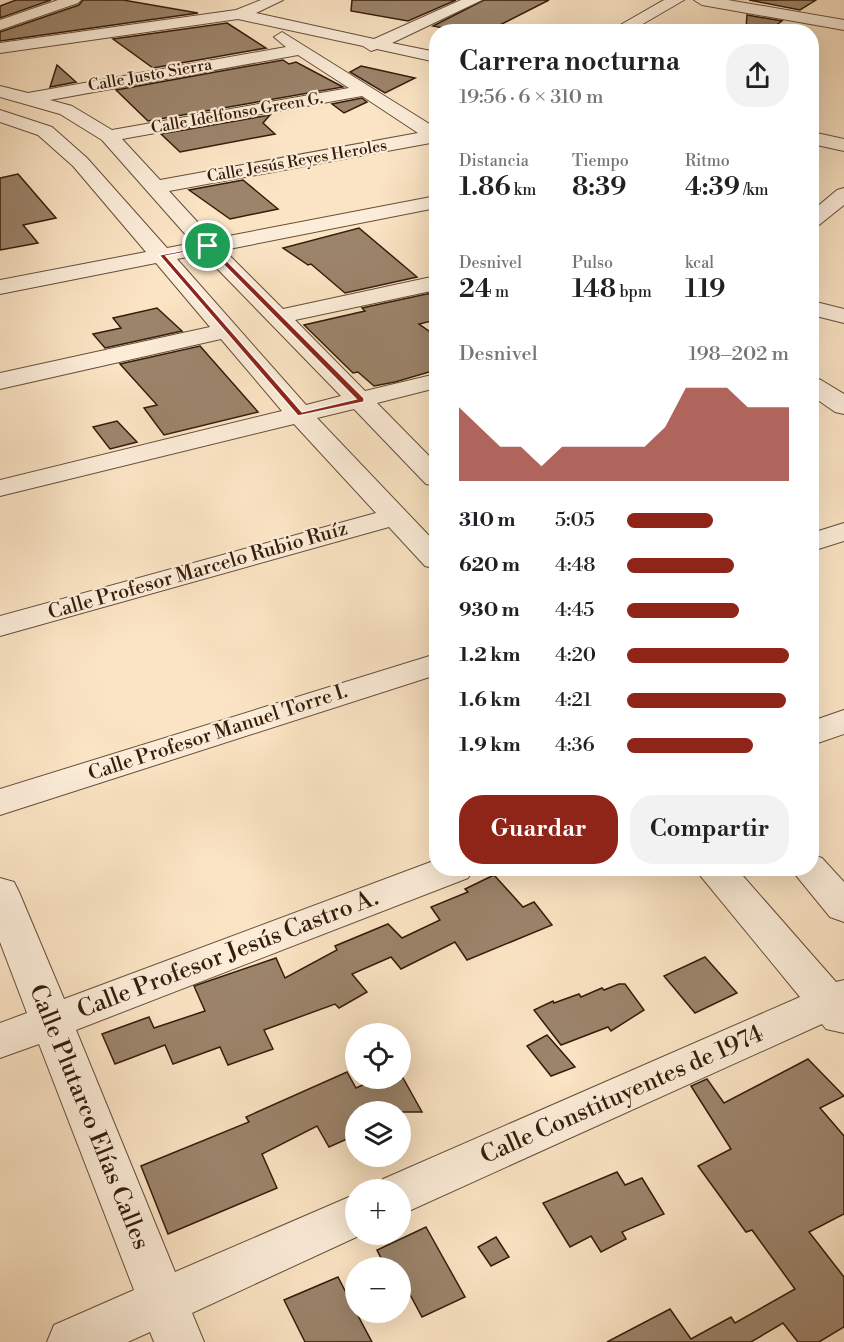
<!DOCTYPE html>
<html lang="es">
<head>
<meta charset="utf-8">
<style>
	body { margin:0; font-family:"Libre Bodoni",serif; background:#f2f2f2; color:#202124; height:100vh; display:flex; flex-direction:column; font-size:22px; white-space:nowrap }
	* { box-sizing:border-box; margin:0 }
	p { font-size:20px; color:#757577 }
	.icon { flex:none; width:33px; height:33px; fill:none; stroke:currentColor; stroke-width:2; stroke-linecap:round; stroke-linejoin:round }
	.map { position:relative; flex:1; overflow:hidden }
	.details { position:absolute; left:429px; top:24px; width:390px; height:852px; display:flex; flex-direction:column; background:#fff; border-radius:24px; box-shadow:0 6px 24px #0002 }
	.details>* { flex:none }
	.buttons { position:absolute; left:345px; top:1023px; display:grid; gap:12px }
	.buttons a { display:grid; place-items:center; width:66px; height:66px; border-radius:50%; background:#fff; box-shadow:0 6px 24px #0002; font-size:30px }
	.pin { position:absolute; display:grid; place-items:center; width:51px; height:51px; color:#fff; margin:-26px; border:3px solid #fff; border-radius:50%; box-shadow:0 2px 6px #0007 }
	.round { display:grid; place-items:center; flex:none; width:63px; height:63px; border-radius:24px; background:#f2f2f2 }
	.overview { display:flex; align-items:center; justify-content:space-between; height:102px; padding:0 30px }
	h1 { font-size:27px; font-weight:600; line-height:45px }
	.stats { display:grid; grid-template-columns:repeat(3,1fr); gap:9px; height:102px; padding:6px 30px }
	.stats div { display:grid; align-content:center }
	.stats b { font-size:26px; font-weight:600 }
	.stats small { font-size:16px; font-weight:400 }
	.stats p { font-size:16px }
	.chart { height:168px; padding:12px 30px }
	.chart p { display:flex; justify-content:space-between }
	.chart svg { width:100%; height:108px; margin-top:6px; fill:#8f2418; opacity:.7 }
	.primary-button { display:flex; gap:12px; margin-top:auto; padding:12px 30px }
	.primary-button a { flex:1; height:69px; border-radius:24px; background:#8f2418; color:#fff; font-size:24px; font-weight:600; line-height:69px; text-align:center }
	.primary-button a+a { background:#f2f2f2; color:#202124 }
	ul { padding:0 30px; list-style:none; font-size:20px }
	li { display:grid; grid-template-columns:96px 72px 1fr; align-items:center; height:45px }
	li i { height:15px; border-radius:8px; background:#8f2418 }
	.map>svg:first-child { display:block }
	.building { fill:#9c846b; stroke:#351c0b; stroke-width:1.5 }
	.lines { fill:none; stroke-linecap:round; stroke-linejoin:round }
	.minor-casing { stroke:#664e39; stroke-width:2 }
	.minor { fill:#fcedd9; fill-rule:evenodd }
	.route { fill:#8f2418; stroke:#fff; stroke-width:1.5; fill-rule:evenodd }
	.labels { text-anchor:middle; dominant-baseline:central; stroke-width:4.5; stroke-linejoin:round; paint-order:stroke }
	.far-street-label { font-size:16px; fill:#351c0b; stroke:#fcedd9 }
	.street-label { font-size:20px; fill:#351c0b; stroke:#fcedd9 }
	.near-street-label { font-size:24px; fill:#351c0b; stroke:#fcedd9 }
</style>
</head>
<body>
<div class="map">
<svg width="844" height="1342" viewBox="0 0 844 1342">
	<rect width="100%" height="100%" fill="#fbe4c4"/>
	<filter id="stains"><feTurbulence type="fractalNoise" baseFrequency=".00333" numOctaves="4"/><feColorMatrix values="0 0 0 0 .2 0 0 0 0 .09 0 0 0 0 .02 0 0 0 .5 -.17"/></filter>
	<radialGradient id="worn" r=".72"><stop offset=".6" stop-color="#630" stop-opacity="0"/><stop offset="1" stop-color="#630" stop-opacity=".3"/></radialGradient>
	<g class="building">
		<polygon points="16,0 51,0 0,18 0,6"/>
		<polygon points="83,0 123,0 198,13 0,41 0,32 79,5"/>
		<polygon points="352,0 456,0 408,21 351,11"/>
		<polygon points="484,0 549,0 486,32 463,32 433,26"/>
		<polygon points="749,0 816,0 800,10"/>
		<polygon points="747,15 782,21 766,32 760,32 746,29"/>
		<polygon points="227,23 266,48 153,68 113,39"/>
		<polygon points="283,60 289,64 296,62 343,87 148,121 116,90"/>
		<polygon points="57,65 76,82 50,87"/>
		<polygon points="361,66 415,78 385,93 350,72"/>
		<polygon points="362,98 367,102 344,113 332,104"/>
		<polygon points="270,115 263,123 275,134 180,152 161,134"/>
		<polygon points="18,174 56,218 23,225 38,243 0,250 0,178"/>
		<polygon points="243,180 278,209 230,219 189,190"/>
		<polygon points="359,228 417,277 345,293 311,264 308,265 283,248"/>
		<polygon points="431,293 436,298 436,320 419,324 436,336 436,370 395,382 374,386 358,372 353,373 304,325 365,311 362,308"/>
		<polygon points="157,308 182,331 105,348 93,334 121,328 113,318"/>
		<polygon points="200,346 258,412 164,435 144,408 157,405 120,364"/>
		<polygon points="117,421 137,442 110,449 93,427"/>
		<polygon points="494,875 523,907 534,902 552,925 467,960 455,942 401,969 391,957 352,974 367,992 339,1008 335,1004 264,1030 273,1049 228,1065 220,1047 173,1064 165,1045 115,1064 102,1034 149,1017 154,1028 205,1011 194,986 276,958 285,978 337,950 335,946 388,924 402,938 440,920 431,907 468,892 465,889"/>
		<polygon points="705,957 737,993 695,1013 664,976"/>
		<polygon points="619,984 625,984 644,1010 611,1031 608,1027 561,1045 534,1010 553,1001 554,1003 579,994 581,997 602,988 604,990"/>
		<polygon points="547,1035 575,1067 551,1076 527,1046"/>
		<polygon points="808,1059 844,1096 820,1108 844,1136 844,1214 809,1232 844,1277 844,1327 819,1342 798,1342 783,1323 751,1342 607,1342 670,1309 691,1339 731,1317 735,1323 795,1289 752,1230 746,1232 698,1166 731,1149 691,1086 707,1079 724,1103"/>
		<polygon points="347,1072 356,1088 378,1078 403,1078 422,1112 356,1112 356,1135 329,1147 317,1126 262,1154 277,1188 168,1234 141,1166 249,1122 246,1117"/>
		<polygon points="617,1172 625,1185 642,1178 664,1214 622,1232 626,1239 601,1252 591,1236 570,1247 543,1203"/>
		<polygon points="426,1227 465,1297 422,1317 407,1289 400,1292 400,1268 386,1268 377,1250"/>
		<polygon points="496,1237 509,1257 491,1266 478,1247"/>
		<polygon points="338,1277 356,1312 372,1342 305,1342 284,1300"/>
	</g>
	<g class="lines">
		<g class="minor-casing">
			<g id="minor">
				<polygon points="58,0 81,0 78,3 0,30 0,20"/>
				<polygon points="261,0 283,0 256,13 374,39 461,0 482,0 392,43 436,52 436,62 377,49 371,51 363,46 238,19 0,53 0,43 236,10"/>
				<polygon points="664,0 684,0 629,32 608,32"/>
				<polygon points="694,0 728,0 844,20 844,30 702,5"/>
				<path d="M282,32L436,128V142L169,191L213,239L436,196V208L224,250L283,309L436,276V290L295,320L365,391L436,374V388L377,403L436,463V486L426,484L354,409L317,418L436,543V569L425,566L389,527L0,636V616L376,513L294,424L0,496V480L282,411L221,339L0,389V373L210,327L156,263L0,294V280L146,252L73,166L38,135L0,122V110L52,127L87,158L167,248L193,243L102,140L60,114L0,97V86L28,93L286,47L274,37ZM298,55L349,88L112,130L72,106L50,100ZM362,96L418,133L160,180L122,139ZM203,254L341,396L306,405L177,259Z"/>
				<polygon points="812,132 844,139 844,151 812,144"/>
				<polygon points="844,188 844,205 819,225 812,227 812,211 837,190"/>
				<polygon points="812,301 844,309 844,323 812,315"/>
				<polygon points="812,377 821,380 844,394 844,414 835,412 812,396"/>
				<polygon points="844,523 844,541 812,551 812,533"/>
				<polygon points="436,654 436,675 0,815 0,789"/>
				<polygon points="844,710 844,734 812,745 812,721"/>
				<polygon points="812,855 822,858 844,882 844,922 830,917 790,868 812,868"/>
				<polygon points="436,860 436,868 474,868 468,878 76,1030 175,1272 356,1194 356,1234 363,1234 192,1313 204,1342 154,1342 150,1332 128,1342 47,1342 54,1325 134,1290 39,1044 0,1058 0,1023 27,1013 0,942 0,878 14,882 19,892 64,999"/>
				<polygon points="694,868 736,868 836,982 844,980 844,1033 826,1029 822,1024 400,1215 400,1190 379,1190 383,1179 800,997"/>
			</g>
		</g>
		<use href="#minor" class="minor"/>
	</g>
	<path class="route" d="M211,245L364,398V402L298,416L159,255ZM207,248L356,399L302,412L166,256Z"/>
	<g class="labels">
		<g class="far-street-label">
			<text transform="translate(150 75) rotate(-10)">Calle Justo Sierra</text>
			<text transform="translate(237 113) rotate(-10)">Calle Idelfonso Green G.</text>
			<text transform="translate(297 161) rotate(-10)">Calle Jesús Reyes Heroles</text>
		</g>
		<g class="street-label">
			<text transform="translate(198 571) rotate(-16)">Calle Profesor Marcelo Rubio Ruíz</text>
			<text transform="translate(218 733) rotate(-18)">Calle Profesor Manuel Torre I.</text>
		</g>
		<g class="near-street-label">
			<text transform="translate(228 954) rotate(-21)">Calle Profesor Jesús Castro A.</text>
			<text transform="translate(622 1095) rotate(-24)">Calle Constituyentes de 1974</text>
			<text transform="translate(89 1117) rotate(68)">Calle Plutarco Elías Calles</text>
		</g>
	</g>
	<rect width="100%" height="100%" filter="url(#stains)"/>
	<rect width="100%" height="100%" fill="url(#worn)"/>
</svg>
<div class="buttons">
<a><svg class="icon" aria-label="locate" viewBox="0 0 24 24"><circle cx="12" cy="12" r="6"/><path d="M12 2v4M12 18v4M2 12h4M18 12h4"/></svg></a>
<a><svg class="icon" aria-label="layers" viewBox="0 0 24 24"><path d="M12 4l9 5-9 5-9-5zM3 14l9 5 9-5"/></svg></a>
<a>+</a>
<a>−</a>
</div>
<div class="pin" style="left:208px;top:246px;background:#1e9e55"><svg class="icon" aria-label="arrive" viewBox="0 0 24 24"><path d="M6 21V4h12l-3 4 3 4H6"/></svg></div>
<section class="details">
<div class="overview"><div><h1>Carrera nocturna</h1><p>19:56 · 6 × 310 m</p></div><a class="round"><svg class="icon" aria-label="share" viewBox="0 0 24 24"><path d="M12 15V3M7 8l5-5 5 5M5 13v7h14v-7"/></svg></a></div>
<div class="stats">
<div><p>Distancia</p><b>1.86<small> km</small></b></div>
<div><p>Tiempo</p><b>8:39</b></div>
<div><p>Ritmo</p><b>4:39<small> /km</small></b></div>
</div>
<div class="stats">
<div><p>Desnivel</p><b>24<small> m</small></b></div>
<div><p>Pulso</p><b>148<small> bpm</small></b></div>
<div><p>kcal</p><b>119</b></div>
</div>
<div class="chart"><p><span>Desnivel</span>198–202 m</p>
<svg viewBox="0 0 160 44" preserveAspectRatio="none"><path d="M0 44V14L10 22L20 30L30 30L40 38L50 30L60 30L70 30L80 30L90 30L100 22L110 6L120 6L130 6L140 14L150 14L160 14V44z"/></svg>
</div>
<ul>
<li><b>310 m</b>5:05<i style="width:53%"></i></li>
<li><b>620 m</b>4:48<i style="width:66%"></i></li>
<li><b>930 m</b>4:45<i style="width:69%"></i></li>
<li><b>1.2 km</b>4:20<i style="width:100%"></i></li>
<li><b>1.6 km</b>4:21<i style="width:98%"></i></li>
<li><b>1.9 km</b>4:36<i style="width:78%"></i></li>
</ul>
<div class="primary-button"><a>Guardar</a><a>Compartir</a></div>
</section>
</div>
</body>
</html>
